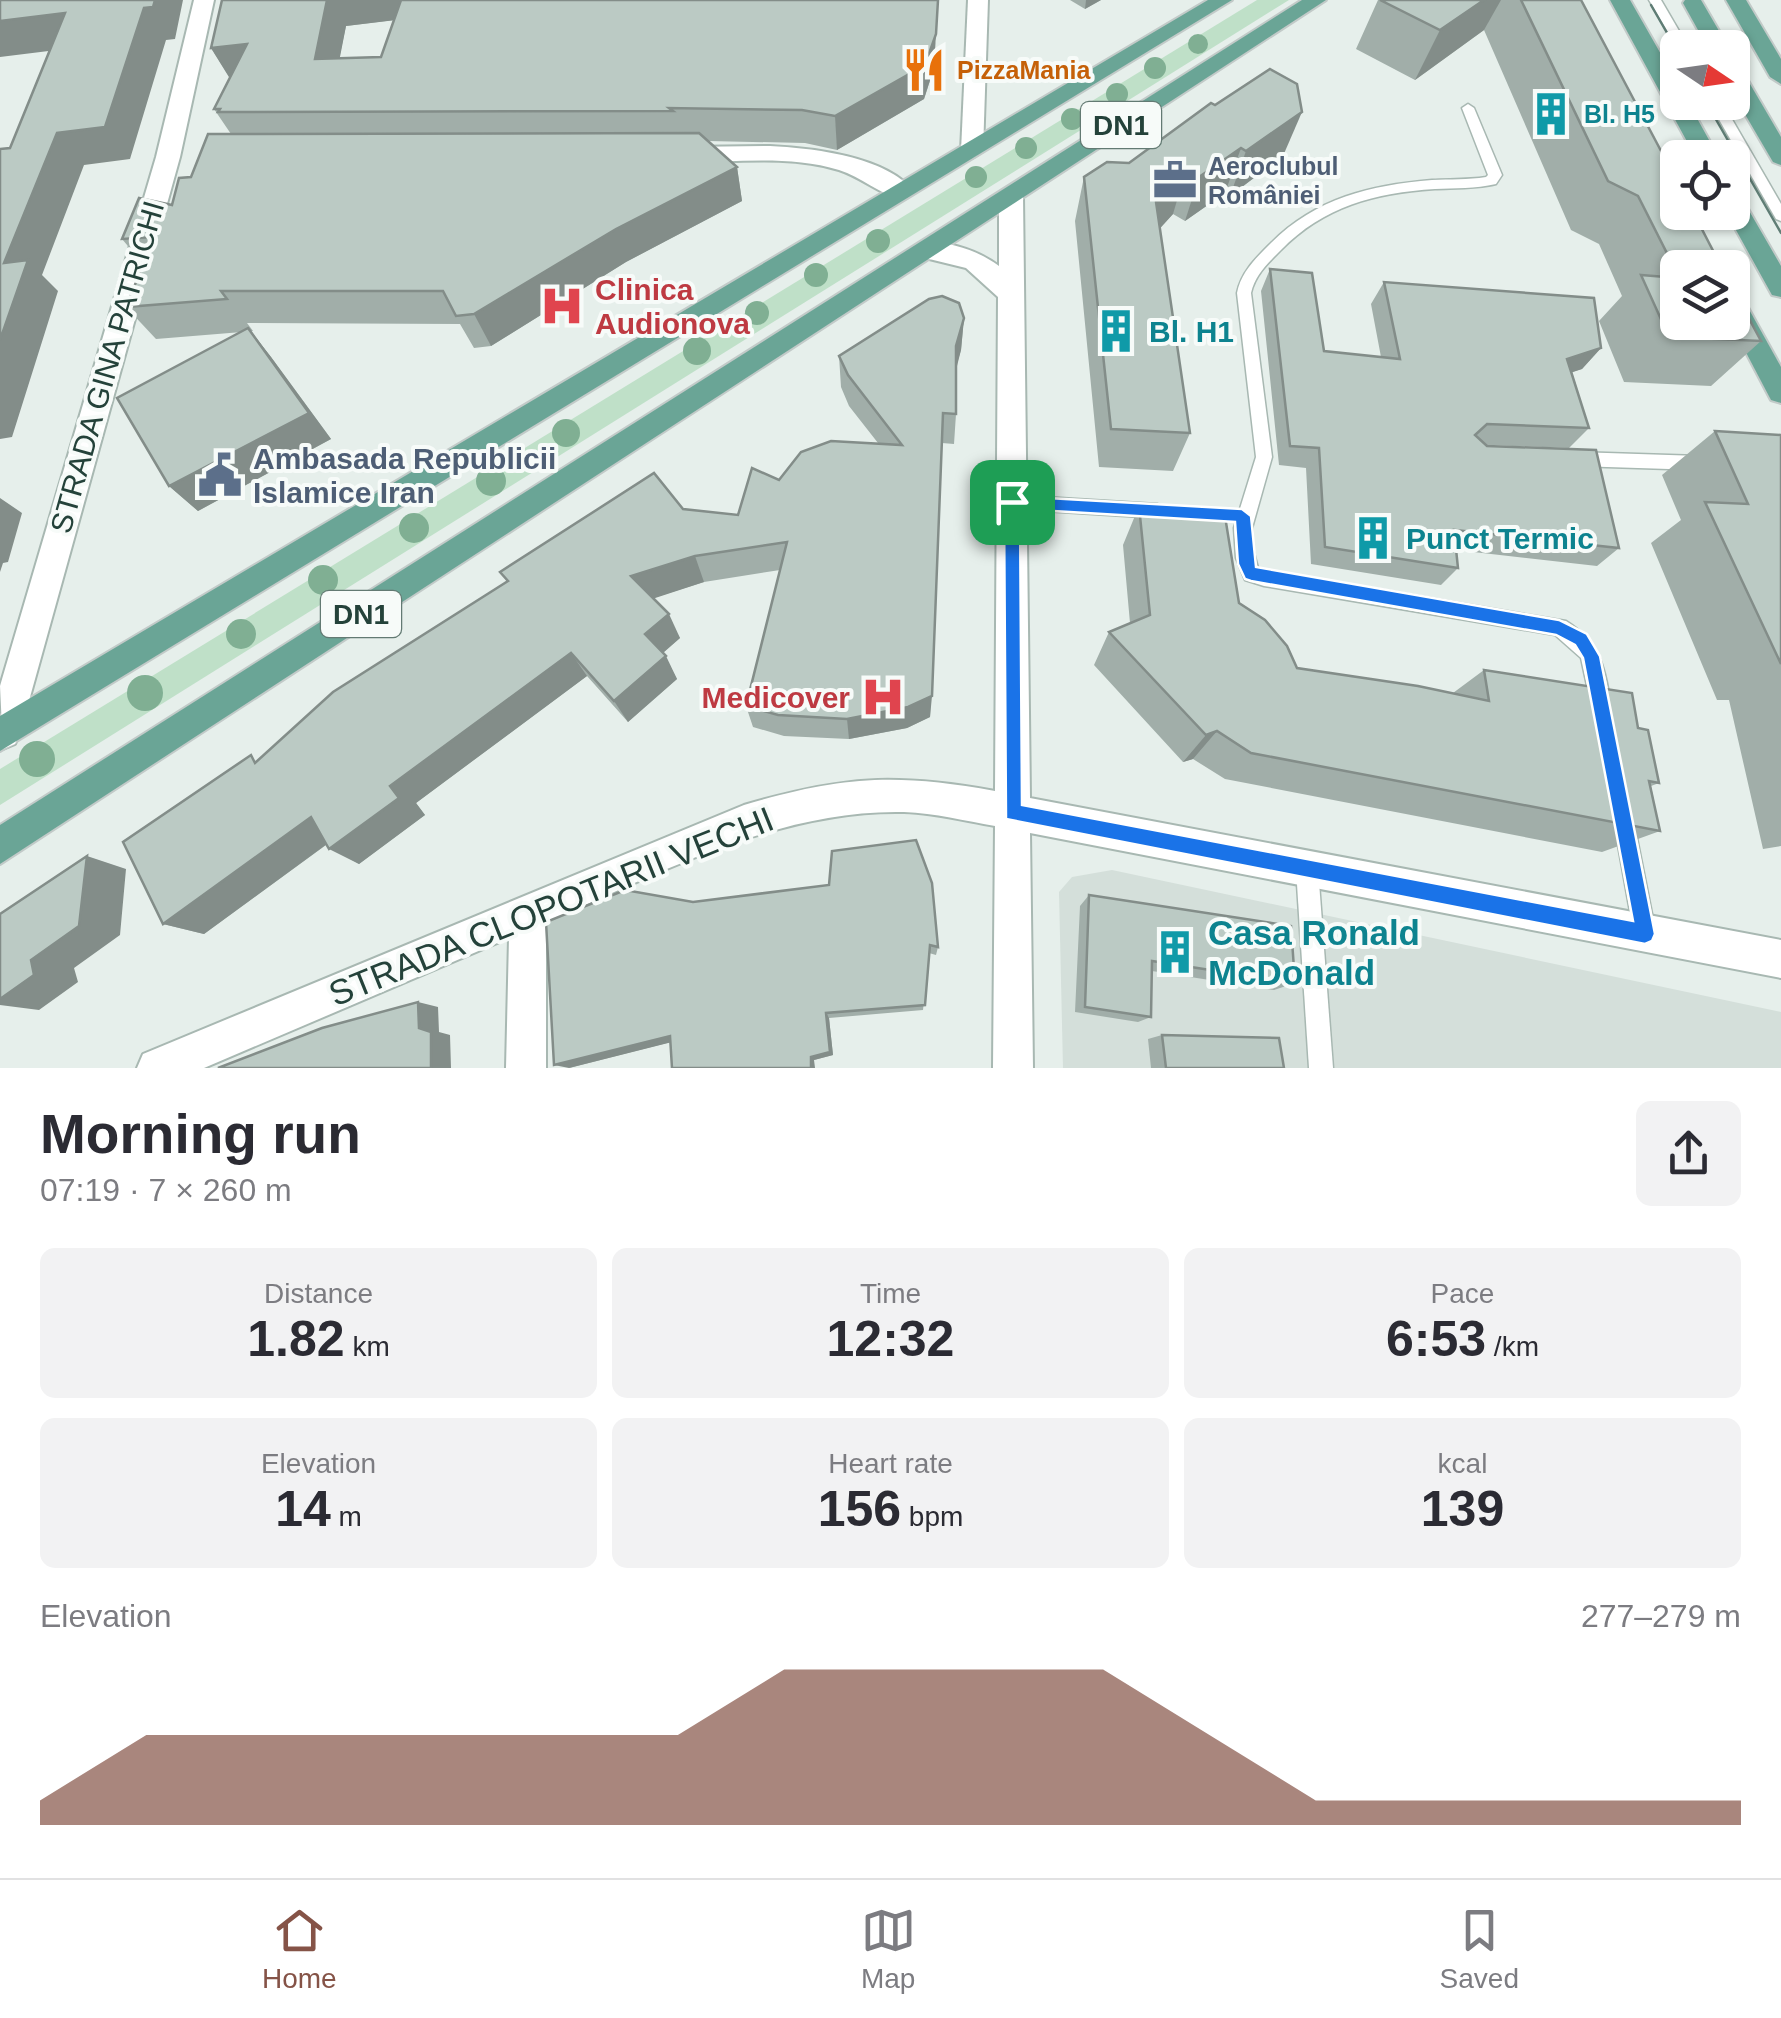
<!DOCTYPE html>
<html lang="en">
<head>
<meta charset="utf-8">
<style>
	body { margin:0; font-family:Helvetica,sans-serif; background:#f2f2f3; color:#2b2b33; height:100vh; display:flex; flex-direction:column; font-size:38px; white-space:nowrap }
	* { box-sizing:border-box; margin:0 }
	p { font-size:32px; color:#7c7c81 }
	.icon { flex:none; width:55px; height:55px; fill:none; stroke:currentColor; stroke-width:2; stroke-linecap:round; stroke-linejoin:round }
	.map { position:relative; height:1068px; overflow:hidden }
	.side { display:flex; flex-direction:column; background:#fff; flex:1 }
	.side>* { flex:none }
	.needle { width:65px; rotate:103deg }
	.tools { position:absolute; left:1660px; top:30px; display:grid; gap:20px }
	.tools a { display:grid; place-items:center; width:90px; height:90px; border-radius:15px; background:#fff; box-shadow:0 2px 8px #0004; font-size:50px }
	.pin { position:absolute; display:grid; place-items:center; width:85px; height:85px; color:#fff; margin:-42px; border-radius:20px; box-shadow:0 5px 15px #0006 }
	.round { display:grid; place-items:center; flex:none; width:105px; height:105px; border-radius:15px; background:#f2f2f3 }
	.summary { display:flex; align-items:center; justify-content:space-between; height:170px; padding:0 40px }
	h1 { font-size:55px; font-weight:700; line-height:75px }
	.figures { display:grid; grid-template-columns:repeat(3,1fr); gap:15px; height:170px; padding:10px 40px }
	.figures div { display:grid; align-content:center; border-radius:15px; background:#f2f2f3; text-align:center }
	.figures b { font-size:50px; font-weight:700 }
	.figures small { font-size:28px; font-weight:400 }
	.figures p { font-size:28px }
	.chart { height:280px; padding:20px 40px }
	.chart p { display:flex; justify-content:space-between }
	.chart svg { width:100%; height:180px; margin-top:10px; fill:#855347; opacity:.7 }
	.tab-bar { display:flex; justify-content:space-around; align-items:center; height:140px; border-top:2px solid #e1e1e2; background:#fff; font-size:28px; color:#7c7c81 }
	.tab-bar a { display:grid; justify-items:center; gap:5px }
	.tab-bar .on { color:#855347 }
	.map>svg:first-child { display:block }
	.built { fill:#d4dfda }
	.green { fill:#bfe0c8 }
	.lines { fill:none; stroke-linecap:round; stroke-linejoin:round }
	.service-casing { stroke:#a8b8b2; stroke-width:3 }
	.minor-casing { stroke:#a8b8b2; stroke-width:4 }
	.tertiary-casing { stroke:#a8b8b2; stroke-width:4 }
	.primary-casing { stroke:#c2cac8; stroke-width:4 }
	.service { fill:#fff; fill-rule:evenodd }
	.minor { fill:#fff; fill-rule:evenodd }
	.tertiary { fill:#fff; fill-rule:evenodd }
	.primary { fill:#6aa596; fill-rule:evenodd }
	.tram { stroke:#5f7d75; stroke-width:2.5 }
	.tree { fill:#80af93 }
	.wall { fill:#a1aea9; fill-rule:evenodd }
	.shaded-wall { fill:#838d89 }
	.building { fill:#bbcac4; stroke:#838d89; stroke-width:2.5 }
	.route { fill:#1a73e8; stroke:#fff; stroke-width:2.5; fill-rule:evenodd }
	.labels { text-anchor:middle; dominant-baseline:central; stroke-width:8; stroke-linejoin:round; paint-order:stroke }
	.far-food-label { font-size:25px; font-weight:bold; fill:#c56008; stroke:#f7fbf9; text-anchor:start }
	.far-culture-label { font-size:25px; font-weight:bold; fill:#0d838f; stroke:#f7fbf9; text-anchor:start }
	.far-service-label { font-size:25px; font-weight:bold; fill:#4e5e75; stroke:#f7fbf9; text-anchor:start }
	.shield { fill:#f7fbf9; stroke:#637a73; stroke-width:2.5 }
	.shield-label { font-size:28px; font-weight:bold; fill:#24423a }
	.health-label { font-size:30px; font-weight:bold; fill:#be3a42; stroke:#f7fbf9; text-anchor:start }
	.culture-label { font-size:30px; font-weight:bold; fill:#0d838f; stroke:#f7fbf9; text-anchor:start }
	.street-label { font-size:30px; fill:#24423a; stroke:#f7fbf9 }
	.service-label { font-size:30px; font-weight:bold; fill:#4e5e75; stroke:#f7fbf9; text-anchor:start }
	.near-street-label { font-size:35px; fill:#24423a; stroke:#f7fbf9 }
	.near-culture-label { font-size:35px; font-weight:bold; fill:#0d838f; stroke:#f7fbf9; text-anchor:start }
</style>
</head>
<body>
<div class="map">
<svg width="1781" height="1068" viewBox="0 0 1781 1068">
	<rect width="100%" height="100%" fill="#e6efeb"/>
	<polygon class="built" points="1112,870 1781,1012 1781,1068 1063,1068 1059,892 1072,877"/>
	<polygon class="green" points="1257,0 1289,0 0,805 0,769"/>
	<g class="lines">
		<g class="service-casing">
			<g id="service">
				<polygon points="1649,0 1661,0 1689,48 1678,49"/>
				<polygon points="1709,102 1722,102 1781,204 1781,221 1776,219"/>
				<path d="M1468,104L1474,108L1502,175L1496,184C1475,189 1455,188 1435,189C1375,193 1324,206 1281,250C1268,263 1255,275 1251,293L1272,457L1252,528L1251,542L1258,568L1264,570L1566,621C1603,644 1604,669 1612,709L1609,716L1602,718L1595,716L1592,709L1581,658L1555,635L1264,586L1245,580L1236,558L1234,528L1256,457L1237,293C1241,272 1256,258 1271,243C1316,198 1371,185 1432,180C1450,179 1468,180 1486,177L1488,175L1462,108Z"/>
				<polygon points="1576,452 1700,456 1706,458 1708,463 1706,468 1700,470 1576,466 1570,464 1568,459 1570,454"/>
				<polygon points="1012,495 1157,504 1163,506 1166,511 1163,516 1157,518 1012,509 1006,507 1003,502 1006,497"/>
				<polygon points="1624,813 1631,816 1634,823 1656,934 1653,942 1645,945 1637,942 1634,934 1614,823 1617,816"/>
				<polygon points="1307,858 1314,862 1318,869 1333,1068 1309,1068 1296,869 1300,862"/>
			</g>
		</g>
		<g class="minor-casing">
			<g id="minor">
				<polygon points="194,0 214,0 180,157 20,733 15,744 3,749 0,686 156,157"/>
				<path d="M770,146C811,148 887,156 914,192L902,200C880,194 861,177 839,170C790,155 735,162 684,163L673,155L684,147Z"/>
				<path d="M1011,188L1023,196L1030,798L1781,940V978L1030,833L1033,1068H993L995,826C965,821 935,813 904,812C778,809 659,874 546,922V1068H506L509,938L204,1068H137L143,1054L744,805C842,776 895,773 995,791L998,297L966,268L917,256L914,250L926,241C953,243 977,250 999,266V196Z"/>
			</g>
		</g>
		<g class="tertiary-casing">
			<polygon id="tertiary" points="968,0 988,0 983,151 972,158 961,151"/>
		</g>
		<g class="primary-casing">
			<g id="primary">
				<polygon points="1208,0 1232,0 0,751 0,716"/>
				<polygon points="1302,0 1326,0 0,864 0,825"/>
				<polygon points="1610,0 1630,0 1678,84 1678,102 1688,102 1719,158 1696,158"/>
				<polygon points="1685,0 1701,0 1729,48 1708,48 1683,3"/>
				<polygon points="1726,0 1746,0 1781,59 1781,84 1770,77"/>
				<polygon points="1732,66 1743,72 1781,137 1781,165 1773,162 1732,92"/>
				<polygon points="1732,193 1740,195 1781,266 1781,297 1772,295 1726,212 1732,212"/>
				<polygon points="1732,293 1741,295 1781,367 1781,403 1771,400 1730,322"/>
			</g>
		</g>
		<use href="#service" class="service"/>
		<use href="#minor" class="minor"/>
		<use href="#tertiary" class="tertiary"/>
		<use href="#primary" class="primary"/>
		<g class="tram">
			<polyline points="1651,5 1678,52"/>
			<polyline points="1706,102 1781,233"/>
		</g>
	</g>
	<g class="tree">
		<circle cx="1198" cy="44" r="10"/>
		<circle cx="1155" cy="68" r="11"/>
		<circle cx="1117" cy="94" r="11"/>
		<circle cx="1072" cy="119" r="11"/>
		<circle cx="1026" cy="148" r="11"/>
		<circle cx="976" cy="177" r="11"/>
		<circle cx="878" cy="241" r="12"/>
		<circle cx="816" cy="275" r="12"/>
		<circle cx="757" cy="313" r="12"/>
		<circle cx="697" cy="351" r="14"/>
		<circle cx="566" cy="433" r="14"/>
		<circle cx="491" cy="481" r="15"/>
		<circle cx="414" cy="528" r="15"/>
		<circle cx="323" cy="580" r="15"/>
		<circle cx="241" cy="634" r="15"/>
		<circle cx="145" cy="693" r="18"/>
		<circle cx="37" cy="759" r="18"/>
	</g>
	<g class="wall">
		<path d="M222,0L934,68L924,99L837,150L805,143L708,141L737,167L742,201L626,262L491,346L474,348L460,324L247,323L253,331H251L271,357L331,439L198,511L169,486L242,332L156,339L126,307L143,264L122,239L172,205L231,134L214,109L230,78L211,48ZM394,20L381,57L339,59L346,26Z"/>
		<polygon points="1070,0 1101,0 1085,9"/>
		<polygon points="1378,0 1581,0 1761,341 1711,386 1624,382 1599,321 1622,296 1599,244 1571,230 1484,30 1415,80 1356,49"/>
		<polygon points="1211,103 1283,156 1230,196 1225,193 1185,221 1173,214 1160,228 1190,433 1173,471 1099,467 1075,221 1084,177 1129,163"/>
		<polygon points="1270,269 1324,351 1381,357 1371,304 1384,282 1601,348 1582,369 1572,372 1589,428 1569,448 1486,445 1619,548 1597,566 1456,550 1458,568 1441,585 1311,564 1306,468 1279,465 1261,291"/>
		<polygon points="964,318 961,350 956,367 956,414 954,444 942,443 930,717 907,728 849,739 784,736 753,727 746,706 780,570 704,582 653,598 680,638 663,653 677,679 628,722 587,676 416,803 425,815 359,864 326,845 204,934 163,924 259,760 507,581 500,572 683,509 738,515 779,480 878,443 849,406 841,387 839,356"/>
		<polygon points="1715,431 1781,435 1781,846 1763,849 1729,700 1717,700 1651,543 1681,520 1662,475"/>
		<polygon points="1139,506 1239,603 1297,668 1453,693 1484,670 1638,728 1659,783 1651,786 1660,831 1602,852 1225,779 1193,759 1183,762 1094,665 1109,632 1130,623 1123,545"/>
		<polygon points="829,885 938,947 936,955 929,953 923,1010 829,1018 833,1055 814,1060 671,1042 569,1068 693,902"/>
		<polygon points="1089,895 1295,983 1274,990 1152,971 1151,1017 1138,1022 1075,1012 1080,906"/>
		<polygon points="1162,1035 1284,1068 1151,1068 1148,1039"/>
	</g>
	<g class="shaded-wall">
		<polygon points="155,0 183,0 175,39 166,40 130,159 84,165 42,275 58,291 12,437 0,439 0,340 4,263 57,133 144,8"/>
		<polygon points="327,0 414,0 421,17 346,26 333,93 315,59"/>
		<polygon points="938,0 934,68 924,99 837,150 835,116"/>
		<polygon points="1086,0 1101,0 1085,9"/>
		<polygon points="1484,0 1501,0 1484,30 1415,80 1440,30"/>
		<polygon points="65,13 89,46 0,57 0,21"/>
		<polygon points="247,44 232,82 211,48"/>
		<polygon points="1302,112 1283,156 1230,196 1246,151"/>
		<polygon points="1241,148 1225,193 1185,221 1199,177"/>
		<polygon points="737,167 742,201 626,262 491,346 474,314 616,229"/>
		<polygon points="1186,170 1173,214 1144,246 1156,202"/>
		<polygon points="964,318 961,350 954,378 956,346"/>
		<polygon points="248,328 271,357 331,439 198,511 169,486"/>
		<polygon points="1601,348 1582,369 1549,380 1567,359"/>
		<polygon points="0,498 22,513 8,562 3,563 0,572"/>
		<polygon points="695,556 704,582 643,602 631,576"/>
		<polygon points="669,614 680,638 657,658 645,634"/>
		<polygon points="571,653 587,676 416,803 425,815 359,864 329,849 390,786"/>
		<polygon points="666,656 677,679 628,722 614,701"/>
		<polygon points="932,696 930,717 907,728 849,739 847,719"/>
		<polygon points="1217,731 1193,759 1183,762 1206,735"/>
		<polygon points="311,817 342,833 204,934 163,924"/>
		<polygon points="87,856 126,869 120,935 74,968 78,982 39,1010 0,1005 0,999 31,960"/>
		<polygon points="418,1002 438,1007 439,1032 450,1035 451,1068 431,1068 419,1028"/>
		<polygon points="826,1013 829,1018 833,1055 814,1060 815,1068 811,1068 811,1057"/>
		<polygon points="670,1036 680,1040 569,1068 554,1065"/>
	</g>
	<g class="building">
		<polygon points="0,0 155,0 153,7 144,8 105,127 57,133 4,263 28,260 0,340 0,149 10,148 65,13 0,21"/>
		<polygon points="222,0 327,0 315,59 381,57 401,0 938,0 936,34 925,65 835,116 802,110 669,108 673,111 218,112 220,109 214,109 247,44 211,48"/>
		<polygon points="1380,0 1484,0 1440,30"/>
		<polygon points="1521,0 1581,0 1678,183 1678,212 1693,212 1722,268 1678,268 1678,275 1638,196 1608,181"/>
		<polygon points="1270,69 1297,84 1302,112 1246,151 1241,148 1199,177 1186,170 1156,202 1190,433 1111,429 1084,177 1107,162 1129,163 1211,103 1215,105"/>
		<polygon points="699,133 737,167 616,229 474,314 456,316 443,291 221,291 227,299 126,307 154,237 122,239 139,198 172,205 179,178 191,177 208,134"/>
		<polygon points="1270,269 1312,273 1324,351 1400,359 1384,282 1594,298 1601,348 1567,359 1589,428 1487,424 1475,435 1487,446 1596,450 1619,548 1454,530 1458,568 1325,547 1319,448 1290,446"/>
		<polygon points="1641,275 1678,278 1678,322 1732,322 1732,287 1761,341 1669,337"/>
		<polygon points="942,296 959,303 964,318 956,346 956,414 943,413 932,696 908,707 847,719 778,715 746,706 787,542 695,556 631,576 669,614 645,634 666,656 614,701 571,653 390,786 399,798 329,849 311,817 163,924 123,842 251,755 255,763 333,692 508,581 500,572 654,473 683,509 738,515 752,468 779,480 801,452 831,441 902,445 848,375 839,356 929,299"/>
		<polygon points="248,328 309,413 169,486 117,398"/>
		<polygon points="1715,431 1781,435 1781,664 1705,502 1748,504"/>
		<polygon points="1139,506 1224,510 1239,603 1265,620 1287,646 1297,668 1418,686 1489,701 1484,670 1632,693 1638,728 1648,730 1659,783 1649,781 1660,831 1251,753 1217,731 1206,735 1109,632 1150,615"/>
		<polygon points="916,840 932,883 938,947 930,945 925,1005 826,1013 830,1052 811,1057 811,1068 672,1068 670,1036 554,1065 546,922 625,890 693,902 829,885 832,851"/>
		<polygon points="87,856 79,926 31,960 34,975 0,999 0,914"/>
		<polygon points="1089,895 1291,926 1295,983 1152,961 1151,1017 1085,1007"/>
		<polygon points="418,1002 419,1028 431,1032 431,1068 218,1068 322,1028"/>
		<polygon points="1162,1035 1279,1038 1284,1068 1166,1068"/>
	</g>
	<path class="route" d="M1012,496L1242,509L1251,516L1256,567L1559,620L1587,634L1600,656L1655,934L1652,941L1645,944L1006,819L1004,502ZM1020,509L1235,522L1238,564L1245,579L1251,581L1556,635L1575,645L1583,658L1633,921L1022,805Z"/>
	<defs>
		<g id="restaurant-bare" transform="scale(3.45)"><path d="M-5-6h1v4h1v-4h1v4h1v-4h1v5L-1.5 .5V6h-2V.5L-5-1ZM5-6V6H3V1.5H1.5Q1.5-4 5-6Z" fill="#e8710a" stroke="#f7fbf9" stroke-width="2.5" paint-order="stroke"/></g>
		<g id="building-bare" transform="scale(3.45)"><path d="M-4-6H4V6H1V3H-1V6H-4ZM-2.5-4.3h1.7v1.8h-1.7ZM.8-4.3h1.7v1.8H.8ZM-2.5-1h1.7V.8h-1.7ZM.8-1h1.7V.8H.8Z" fill="#0f9aa8" stroke="#f7fbf9" stroke-width="2.5" paint-order="stroke"/></g>
		<g id="office-bare" transform="scale(3.45)"><path d="M-6-3h4V-5.5h4V-3h4V5H-6ZM-1-4.5V-3h2v-1.5ZM-6 0V1H6V0Z" fill="#5c6f8a" stroke="#f7fbf9" stroke-width="2.5" paint-order="stroke"/></g>
		<g id="hospital-bare" transform="scale(3.45)"><path d="M-5-5h3v3.5h4V-5h3V5h-3V1.5h-4V5h-3Z" fill="#e0444e" stroke="#f7fbf9" stroke-width="2.5" paint-order="stroke"/></g>
		<g id="civic-bare" transform="scale(3.45)"><path d="M-.6-6.5H3V-4.5H.6V-3L4-1V1h2V6H-6V1h2V-1L-.6-3ZM-1.2 2.5V6h2.4V2.5Z" fill="#5c6f8a" stroke="#f7fbf9" stroke-width="2.5" paint-order="stroke"/></g>
	</defs>
	<g fill-rule="evenodd">
		<use href="#restaurant-bare" x="924" y="70"/>
		<use href="#building-bare" x="1551" y="114"/>
		<use href="#office-bare" x="1175" y="180"/>
		<use href="#hospital-bare" x="562" y="306"/>
		<use href="#building-bare" x="1116" y="331"/>
		<use href="#civic-bare" x="220" y="475"/>
		<use href="#building-bare" x="1373" y="538"/>
		<use href="#hospital-bare" x="883" y="697"/>
		<use href="#building-bare" x="1175" y="952"/>
	</g>
	<g class="labels">
		<g class="far-food-label">
			<text x="957" y="70">PizzaMania</text>
		</g>
		<g class="far-culture-label">
			<text x="1584" y="114">Bl. H5</text>
		</g>
		<g class="far-service-label">
			<text x="1208" y="166">Aeroclubul<tspan x="1208" dy="29">României</tspan></text>
		</g>
		<g class="shield">
			<rect x="1081" y="102" width="80" height="46" rx="8"/>
			<rect x="321" y="591" width="80" height="46" rx="8"/>
		</g>
		<g class="shield-label">
			<text x="1121" y="125">DN1</text>
			<text x="361" y="614">DN1</text>
		</g>
		<g class="health-label">
			<text x="595" y="289">Clinica<tspan x="595" dy="34">Audionova</tspan></text>
			<text x="850" y="697" text-anchor="end">Medicover</text>
		</g>
		<g class="culture-label">
			<text x="1149" y="331">Bl. H1</text>
			<text x="1406" y="538">Punct Termic</text>
		</g>
		<g class="street-label">
			<text transform="translate(107 367) rotate(-74)">STRADA GINA PATRICHI</text>
		</g>
		<g class="service-label">
			<text x="253" y="458">Ambasada Republicii<tspan x="253" dy="34">Islamice Iran</tspan></text>
		</g>
		<g class="near-street-label">
			<text transform="translate(551 906) rotate(-22)">STRADA CLOPOTARII VECHI</text>
		</g>
		<g class="near-culture-label">
			<text x="1208" y="932">Casa Ronald<tspan x="1208" dy="40">McDonald</tspan></text>
		</g>
	</g>
</svg>
<div class="tools">
<a><svg class="needle" viewBox="-14 -14 28 28"><path d="M0-13l5 13h-10z" fill="#e53935"/><path d="M0 13l5-13h-10z" fill="#7c7c81"/></svg></a>
<a><svg class="icon" aria-label="locate" viewBox="0 0 24 24"><circle cx="12" cy="12" r="6"/><path d="M12 2v4M12 18v4M2 12h4M18 12h4"/></svg></a>
<a><svg class="icon" aria-label="layers" viewBox="0 0 24 24"><path d="M12 4l9 5-9 5-9-5zM3 14l9 5 9-5"/></svg></a>
</div>
<div class="pin" style="left:1012px;top:502px;background:#1e9e55"><svg class="icon" aria-label="arrive" viewBox="0 0 24 24"><path d="M6 21V4h12l-3 4 3 4H6"/></svg></div>
</div>
<section class="side">
<div class="summary"><div><h1>Morning run</h1><p>07:19 · 7 × 260 m</p></div><a class="round"><svg class="icon" aria-label="share" viewBox="0 0 24 24"><path d="M12 15V3M7 8l5-5 5 5M5 13v7h14v-7"/></svg></a></div>
<div class="figures">
<div><p>Distance</p><b>1.82<small> km</small></b></div>
<div><p>Time</p><b>12:32</b></div>
<div><p>Pace</p><b>6:53<small> /km</small></b></div>
</div>
<div class="figures">
<div><p>Elevation</p><b>14<small> m</small></b></div>
<div><p>Heart rate</p><b>156<small> bpm</small></b></div>
<div><p>kcal</p><b>139</b></div>
</div>
<div class="chart"><p><span>Elevation</span>277–279 m</p>
<svg viewBox="0 0 160 44" preserveAspectRatio="none"><path d="M0 44V38L10 22L20 22L30 22L40 22L50 22L60 22L70 6L80 6L90 6L100 6L110 22L120 38L130 38L140 38L150 38L160 38V44z"/></svg>
</div>
</section>
<nav class="tab-bar">
<a class="on"><svg class="icon" aria-label="home" viewBox="0 0 24 24"><path d="M3 11l9-7 9 7M6 9v11h12V9"/></svg>Home</a>
<a><svg class="icon" aria-label="map" viewBox="0 0 24 24"><path d="M3 6l6-2 6 2 6-2v14l-6 2-6-2-6 2zM9 4v14M15 6v14"/></svg>Map</a>
<a><svg class="icon" aria-label="saved" viewBox="0 0 24 24"><path d="M7 4h10v16l-5-4-5 4z"/></svg>Saved</a>
</nav>
</body>
</html>
